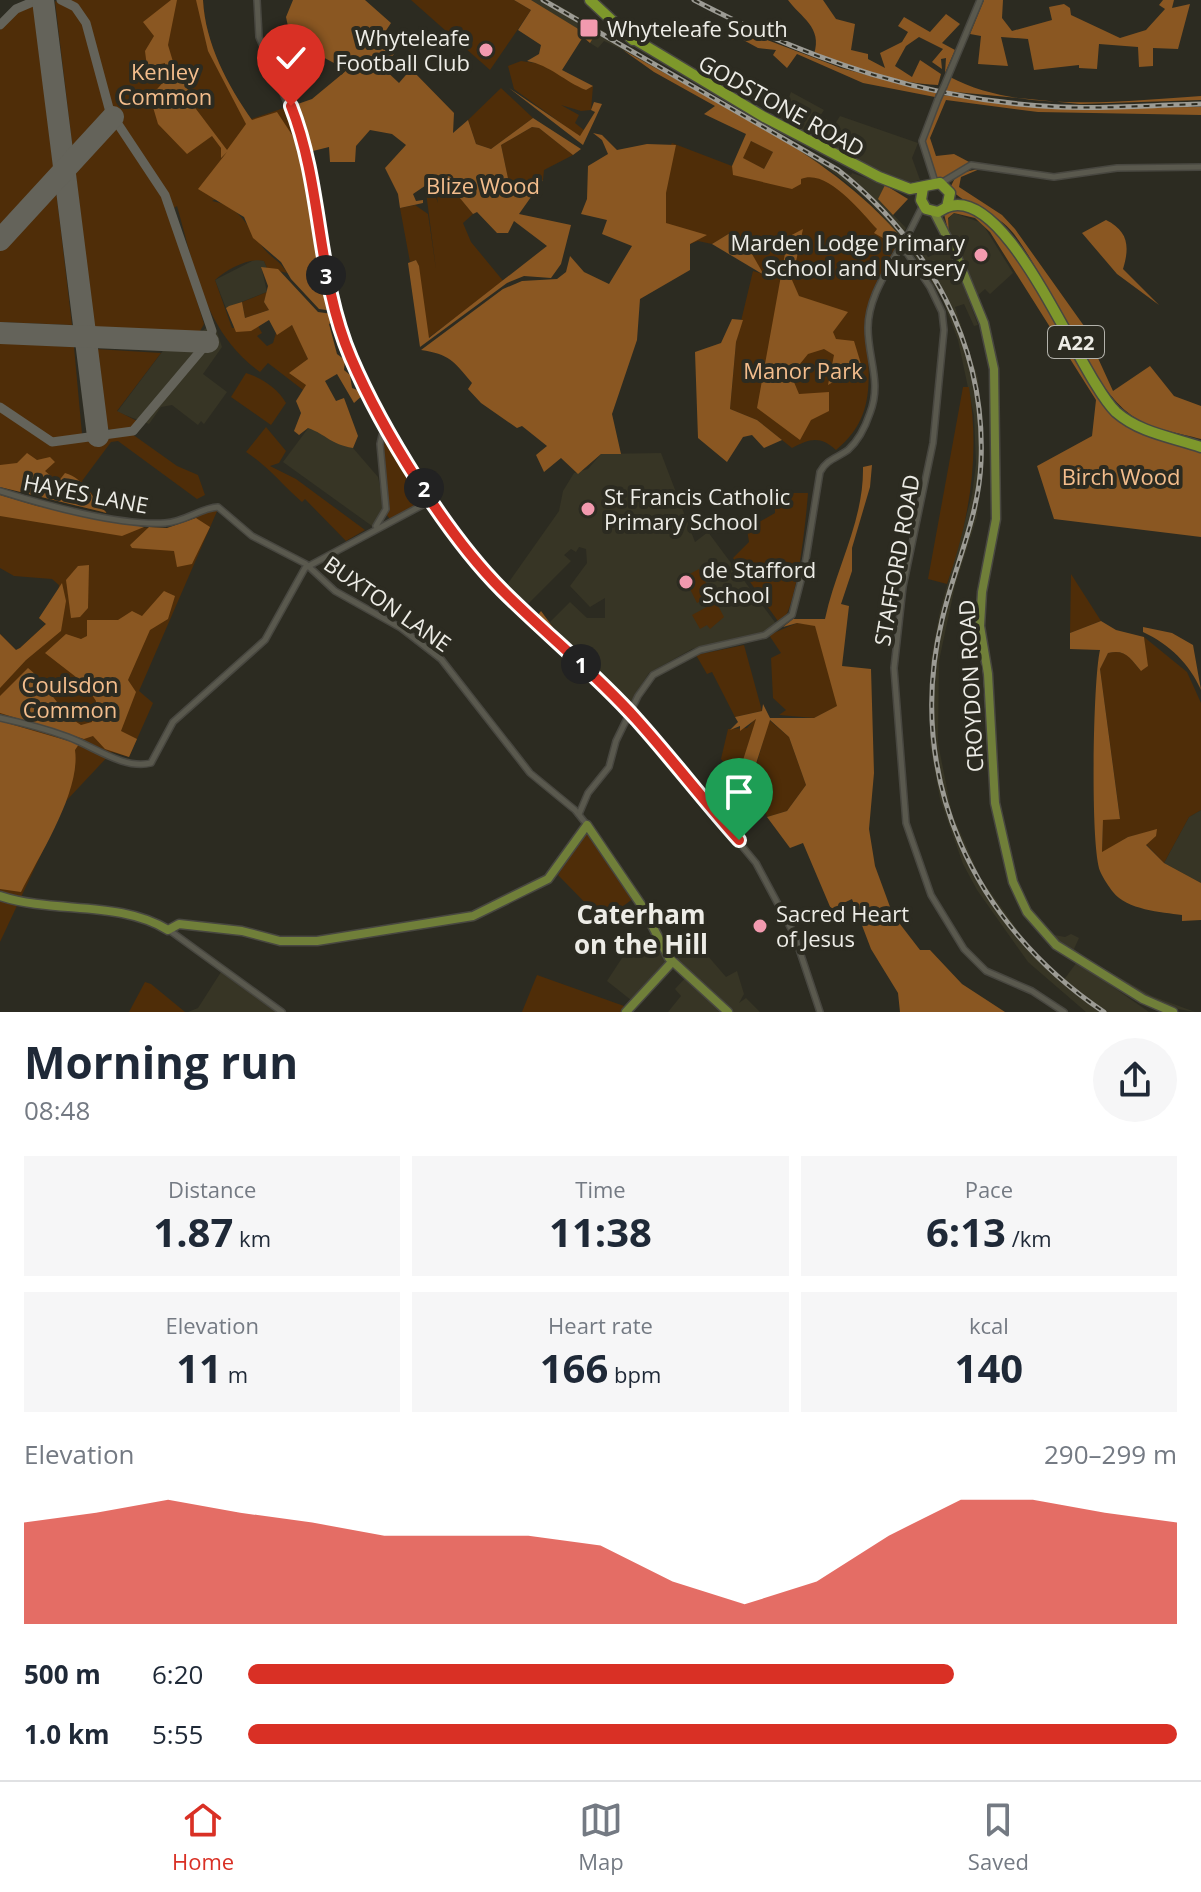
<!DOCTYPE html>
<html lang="en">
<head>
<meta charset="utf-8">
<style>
	body { margin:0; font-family:"Open Sans",sans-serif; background:#f6f6f7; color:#1f2937; height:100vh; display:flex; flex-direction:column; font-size:30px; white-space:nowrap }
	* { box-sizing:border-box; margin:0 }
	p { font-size:26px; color:#747a83 }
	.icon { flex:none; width:44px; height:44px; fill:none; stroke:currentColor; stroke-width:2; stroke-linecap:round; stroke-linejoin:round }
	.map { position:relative; height:1012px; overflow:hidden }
	.panel { display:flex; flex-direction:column; background:#fff; flex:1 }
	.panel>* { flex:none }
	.pin { position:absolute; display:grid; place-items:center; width:68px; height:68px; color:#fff; margin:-82px -34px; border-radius:50% 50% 50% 0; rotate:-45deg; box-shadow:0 0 8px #0007 }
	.pin .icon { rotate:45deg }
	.km { position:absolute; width:40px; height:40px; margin:-20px; border-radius:50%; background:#222; color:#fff; font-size:22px; line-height:40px; text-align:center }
	.round { display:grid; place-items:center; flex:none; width:84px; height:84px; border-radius:42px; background:#f6f6f7 }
	.overview { display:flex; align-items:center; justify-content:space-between; height:136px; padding:0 24px }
	h1 { font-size:44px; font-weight:700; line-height:60px }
	.metrics { display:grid; grid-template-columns:repeat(3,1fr); gap:12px; height:136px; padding:8px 24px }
	.metrics div { display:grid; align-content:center; border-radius:0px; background:#f6f6f7; text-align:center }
	.metrics b { font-size:40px; font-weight:700 }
	.metrics small { font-size:22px; font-weight:400 }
	.metrics p { font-size:22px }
	.chart { height:224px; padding:16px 24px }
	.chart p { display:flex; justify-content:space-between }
	.chart svg { width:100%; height:144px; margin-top:8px; fill:#d93025; opacity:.7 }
	ul { padding:0 24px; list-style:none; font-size:26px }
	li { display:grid; grid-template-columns:128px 96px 1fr; align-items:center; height:60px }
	li i { height:20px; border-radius:10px; background:#d93025 }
	.dock { display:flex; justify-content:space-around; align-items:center; height:112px; border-top:2px solid #e0e1e3; background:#fff; font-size:22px; color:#747a83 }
	.dock a { display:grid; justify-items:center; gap:4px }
	.dock .selected { color:#d93025 }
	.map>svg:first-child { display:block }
	.built { fill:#373525 }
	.green { fill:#4f2d08 }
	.forest { fill:#8a5722; fill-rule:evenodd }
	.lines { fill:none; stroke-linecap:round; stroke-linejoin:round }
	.taxiway { stroke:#64635a; stroke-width:9 }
	.runway { stroke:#64635a; stroke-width:22 }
	.minor-casing { stroke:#484740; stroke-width:8 }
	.major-casing { stroke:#484740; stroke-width:11 }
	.highway-casing { stroke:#484740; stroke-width:13 }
	.minor { stroke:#5a594e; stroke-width:5 }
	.major { stroke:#707f39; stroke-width:8 }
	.highway { stroke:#7e982b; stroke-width:10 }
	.rail-casing { stroke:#9c9b94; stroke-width:5 }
	.rail { stroke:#2c2b21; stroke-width:2; stroke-dasharray:6; stroke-linecap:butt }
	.minor-bridge-casing { stroke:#484740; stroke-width:8; stroke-linecap:butt }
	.minor-bridge { stroke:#5a594e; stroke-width:5 }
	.route-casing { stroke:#fff; stroke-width:16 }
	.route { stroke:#d93025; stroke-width:10 }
	.poi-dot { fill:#f29aaf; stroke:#2c2b21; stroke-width:3 }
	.labels { text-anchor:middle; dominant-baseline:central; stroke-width:8; stroke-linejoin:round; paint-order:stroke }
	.shield { fill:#2c2b21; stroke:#b3b2ab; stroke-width:2 }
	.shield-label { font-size:20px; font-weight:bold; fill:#edece6 }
	.poi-label { font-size:22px; fill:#edece6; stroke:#2c2b21; text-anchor:start }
	.park-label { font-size:22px; fill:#f3bd8c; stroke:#2c2b21 }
	.street-label { font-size:22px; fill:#edece6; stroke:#2c2b21 }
	.quarter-label { font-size:26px; font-weight:bold; fill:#edece6; stroke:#2c2b21 }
</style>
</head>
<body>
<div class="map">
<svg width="1201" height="1012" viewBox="0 0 1201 1012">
	<rect width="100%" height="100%" fill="#2c2b21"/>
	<g class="built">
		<polygon points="531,0 549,0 607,33 615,34 613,38 851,175 852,173 885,185 878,199 906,228 901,237 866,198 830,170 623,50 604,41 598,48 590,43 592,38"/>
		<polygon points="791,92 824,110 820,116 835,124 840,116 918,143 912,158 920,180 904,184 779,123"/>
		<polygon points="954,213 982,223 1013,273 990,294 985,289 976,297 949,234 948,219"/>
		<polygon points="912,234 928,257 949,248 978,325 974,326 964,304 955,307 978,378 983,451 977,517 955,586 939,661 938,743 952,814 981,879 1040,961 1063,981 1077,962 1149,1012 1086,1012 1028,962 977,890 963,864 940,799 930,744 931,659 940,611 972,495 976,464 974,416 958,340 942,298 907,244"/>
		<polygon points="256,259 264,261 267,268 262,270 267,292 226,308 215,280"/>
		<polygon points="214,323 222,347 203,374 227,392 204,424 201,421 198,425 172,405 161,407 149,424 117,412 177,332 199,333"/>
		<polygon points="321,411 378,477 384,507 381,517 372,526 283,462"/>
		<polygon points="661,453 695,542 708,532 777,625 759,635 692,649 649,673 631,701 625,701 589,662 569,648 550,622 570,602 587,618 605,618 605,598 590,607 570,586 587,563 586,549 579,547 576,552 571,549 564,555 571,561 528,604 530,614 504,589 559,511 563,491 574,473 588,469 601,454"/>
		<polygon points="1201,810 1201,883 1164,863 1189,817"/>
		<polygon points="1049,934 1065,937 1071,934 1079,938 1074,949 1087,959 1152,996 1195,1012 1154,1005 1059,945"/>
		<polygon points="654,940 668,963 631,1000 607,981 624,955"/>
		<polygon points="694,940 726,977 737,971 744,994 739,1003 746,998 760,1012 668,1012 681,996 675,989 690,973 669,952"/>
		<polygon points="221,972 277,1012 188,1012 198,1008"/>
	</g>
	<g class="green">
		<path d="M67,0H203C205,43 227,85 251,119L287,107L304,153L212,201C242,206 249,231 265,250C273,259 281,262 287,273L267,268L264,261C249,257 226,270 215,280L232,328L257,324L262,333L257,336L267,346L273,343L276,333L292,325L295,329L308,359L303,366L306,385L303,390L268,363L260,372C204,331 195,269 177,206L174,208L113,110L87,21Z"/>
		<polygon points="411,0 514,0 531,10 490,70"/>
		<polygon points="55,1 71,7 82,22 109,115 167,203 204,324 199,333 94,327"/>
		<polygon points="34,4 72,325 0,322 0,30 17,11"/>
		<polygon points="521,61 542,64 586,90 593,86 591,110 581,111 561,105 579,115 575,123 585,131 580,137 514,89 508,66"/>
		<polygon points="501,88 533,118 491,149 476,144 468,120"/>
		<polygon points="532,127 539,128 573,155 544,170 543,180 530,190 509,184 501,145"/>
		<polygon points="751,141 773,152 764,169 742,158"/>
		<path d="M672,143L732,166L766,172L789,157L842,187L896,247C887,264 873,284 869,303C860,356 888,408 836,450C820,435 809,439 792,448L757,420L730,409L736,342L753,271L763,274L730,233L712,244L698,241L682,247L658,234L664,158Z"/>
		<polygon points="441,174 473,214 463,223 471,242 504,282 428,338 416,260 410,262 400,208 415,205 428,214 436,269 426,192 433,189 438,203 435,187 426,184"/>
		<polygon points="267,292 264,302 269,310 245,318 242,302"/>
		<polygon points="0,343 74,347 82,434 53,439 0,403"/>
		<polygon points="96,349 161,353 117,411 137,421 132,428 113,432 105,426"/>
		<path d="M246,373C260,377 278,388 286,403L271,425L231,397Z"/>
		<path d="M963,387H969C980,457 970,517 947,584L928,579Z"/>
		<path d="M0,409L51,444L132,434L177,466L198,475L205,495L197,499L118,441L111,442L82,481C90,488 95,502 107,513L0,487Z"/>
		<path d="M266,427L286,451L279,463L270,466L296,479L365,530L346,541L305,499L302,502C281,484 269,467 246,452Z"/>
		<polygon points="388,434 429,500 390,519 386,514 382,444"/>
		<path d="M785,493H808C806,519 797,612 780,624L733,558L749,542L746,523L761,521L775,513V504Z"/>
		<path d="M0,495C45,508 120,530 166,528C186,527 199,512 218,509L139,691L153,703L129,757L112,752L66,801L0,942V634L16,650L20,648L46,624L39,618L58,593L59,585L52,579L14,576L0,568Z"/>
		<polygon points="699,569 712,595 697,603 684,577"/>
		<polygon points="1071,574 1101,621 1070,633"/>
		<polygon points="716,602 724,617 710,629 707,625 700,629 692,615"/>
		<polygon points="797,623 815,625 838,706 814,718 779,715 786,710 773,698 771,658 781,653 769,635"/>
		<path d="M1144,637L1187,672L1201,703V810L1189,817L1164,863L1146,844L1156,830L1128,837L1102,853L1103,819L1120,818L1100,669L1108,653C1126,649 1130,658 1140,670L1147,666Z"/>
		<polygon points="744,645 762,711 735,717 712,672 707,674 696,655"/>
		<polygon points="757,717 737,779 721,759 728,729 747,728"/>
		<polygon points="769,720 789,737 806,785 787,811 767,817 754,773"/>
		<polygon points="588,832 634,898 603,921 558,875 581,833"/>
		<polygon points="537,975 624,1006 624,1012 522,1012"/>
		<polygon points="145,982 151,984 185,1012 129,1012"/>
	</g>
	<g class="forest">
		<polygon points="171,0 177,0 168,45 174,65 165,73 165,63 147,67 145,51 154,36 143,22"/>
		<path d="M196,0H203C205,43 228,86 252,120L277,112L304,153L327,310L319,309L291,279L281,262L253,238L244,217L198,189L227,152L221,158V148L212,136L187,154L158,124L150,97L175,69L181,74L196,109L227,150L246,124L208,51Z"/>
		<polygon points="293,0 365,0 391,23 385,32 397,41 394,47 396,52 382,67 399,83 411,69 454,113 453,133 468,120 476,144 491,149 533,118 581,149 573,155 539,128 532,127 501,145 509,183 518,179 530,190 543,180 519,214 571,225 561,264 551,278 524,276 507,283 420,347 408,263 416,260 419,266 429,338 547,246 514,221 508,233 497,233 477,212 473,214 441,175 413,194 416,201 423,200 423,203 400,208 398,194 385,168 406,145 392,134 370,130 356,146 355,162 330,162 329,147 309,152 292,106 312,99 347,70 291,40 286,17"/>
		<path d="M514,0H531L593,38L590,43L583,37L562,70L593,86L586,90C565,82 550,65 527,61L539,54L541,45L518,30L531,10Z"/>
		<path d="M788,0H823L836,19L855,24L851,50L868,54V59L885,68L880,53L902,42L908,32L898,26L904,17L930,32L946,14L960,24L942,43L955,50L945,73L946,58L941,59L942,69L932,62L943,49L919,37L906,46L895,66L912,77L920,60L941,74L938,85C896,84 854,66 814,54C823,27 800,17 788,0Z"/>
		<polygon points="984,0 1003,0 1002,18 1012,31 1052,20 1049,7 1064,4 1070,8 1071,15 1120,38 1146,30 1165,9 1159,5 1163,0 1174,0 1172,8 1190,4 1178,49 1153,48 1153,66 1139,67 1138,47 1099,44 1097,69 1079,68 1079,65 1034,70 1028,39 1001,37 1008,66 978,64 981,36 970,34"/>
		<polygon points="741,30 841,68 936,93 935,97 863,83 797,54 787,68 773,55 776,50 758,48 736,36"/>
		<path d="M623,50C718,104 829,153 901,237L898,242L892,243L874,233L877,229C861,212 827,168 801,179V184L792,189L733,175L732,166L746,134L704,114L715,106L654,72ZM751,141L773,152L764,169L743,158Z"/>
		<path d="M950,77C1019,114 1124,101 1201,96V100L1080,104L945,91Z"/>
		<polygon points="509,88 580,136 595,112 591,110 594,102 602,104 583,145"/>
		<polygon points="942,95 1040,108 1201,107 1201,115 1038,112 946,100 930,138 936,156 954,154 971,163 947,178 937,179 923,141"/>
		<path d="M593,133L602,135L617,150L647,144L676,145L666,193V223L707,235L690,244V270L640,299L637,340L612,414L621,454H601L578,474L561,458L544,472L536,455L547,446L522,426L517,428L481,403L468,389L472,383C454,361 449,354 421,350L503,289L522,281L557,279L566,272L570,256L584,272L609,284L632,246L602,234L607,220L581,214L587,199L588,166L608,154L602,140Z"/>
		<path d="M982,168L961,177L959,187L1002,215L1015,229L1094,340L1092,345L1113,391L1150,366L1174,396L1201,406V439C1179,433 1150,429 1131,415C1087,383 1050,281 1014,234C997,211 965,207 950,188L957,174Z"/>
		<polygon points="885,185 908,199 893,215 878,199"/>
		<polygon points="960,208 987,221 1013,251 1106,408 1114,415 1201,451 1201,537 1054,519 1037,466 1092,436 1096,400 990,232 975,218 954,213 948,218 949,234 944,214 949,209"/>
		<path d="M1106,220C1128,231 1130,246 1123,269L1159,305L1117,274L1082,233Z"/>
		<polygon points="803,229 792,280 799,296 848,312 833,332 836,339 854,341 861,364 842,366 838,379 828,385 834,355 824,349 808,354 791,375 799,394 829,392 829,411 811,420 800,440 757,408 788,237"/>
		<polygon points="730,233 752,254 764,275 712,244"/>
		<path d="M261,267L278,269L318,312L332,314L333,321L329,324L337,354L345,360L344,370L350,375L352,388L365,393L354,403L337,374L325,381L336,401L344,398L358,436L353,448C330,444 327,435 308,428L299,435L294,431L301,413L296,401L306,385L289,373L308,359L292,325L277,335L269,320L251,331L236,332L226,308L229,306L242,302L245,318L269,310L264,302L268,286Z"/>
		<polygon points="732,319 743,320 736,342 730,409 757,420 782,440 764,448 752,435 743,437 727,462 698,438 695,352 721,343"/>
		<path d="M27,453L37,460L50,457L55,462L45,471L58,482L65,473C87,480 90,497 107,513L0,487V465L17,463Z"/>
		<path d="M872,465L870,487L852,548V571L841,604L849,606L842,666L871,669L874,773L869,829L875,866L893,915L920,950H930L962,984L1005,1012H900L898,993L871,949L852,899L831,909L803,843L790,848L767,817L787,811L806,785L789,737L770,720L747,792L737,779L756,719L740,731V726L730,730L738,722L735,717L762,711L763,704L770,718H814L837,706L815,626L797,623L783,627L793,619H825C836,567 864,521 863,467Z"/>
		<polygon points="0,495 37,506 144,527 122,536 0,516"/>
		<polygon points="196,518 210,527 192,564 177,567 174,551 132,548 130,545 149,527 167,528"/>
		<polygon points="89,565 88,608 80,617 71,618 66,580 78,566"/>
		<polygon points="62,583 66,601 61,631 26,660 0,688 0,634 16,650 20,648 46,624 39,618"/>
		<path d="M164,591L175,596L168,619L150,630L128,680L136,692L121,731L137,739L129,757L105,749L93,736L84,739L0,713V696L28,668C49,685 58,711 81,725L92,722L96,701L85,684L45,653L66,634L81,639L87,636V620H118L132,611L142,616Z"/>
		<polygon points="541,611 569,649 631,704 626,706 535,619"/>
		<path d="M1101,621L1116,630L1144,637L1148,666L1141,671C1130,658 1126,649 1108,653L1100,669L1120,819L1103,820L1102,852L1128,837L1157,829L1156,836L1146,845L1164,863L1201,883V920L1182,921V915C1161,912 1127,910 1113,892C1109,887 1103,878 1100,871C1090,846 1093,680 1100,650L1070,649V633Z"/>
		<path d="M1143,627L1172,633L1193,645L1201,690C1189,663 1170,645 1143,632Z"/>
		<path d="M0,721L79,744L75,750C81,791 40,854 21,892L0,889Z"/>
	</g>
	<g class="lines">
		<g class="taxiway">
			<polyline points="0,25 16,9 37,0"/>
			<polyline points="0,407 52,442 133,431 208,342 212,331 165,195 110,112 86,23 75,7 61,0"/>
		</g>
		<g class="runway">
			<polyline points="43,0 98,436"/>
			<polyline points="0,240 113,117"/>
			<polyline points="0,333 208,342"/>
		</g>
		<g class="minor-casing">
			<g id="minor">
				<polyline points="257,0 259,37 305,145 335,314 360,378 389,430 432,500 500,588 637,720 756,863 794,934 820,1012"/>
				<polyline points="944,86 980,0"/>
				<polyline points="935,182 922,141 938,99"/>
				<polyline points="941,183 971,165 1054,177 1117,168 1201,167"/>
				<polyline points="909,233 923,205"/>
				<polyline points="899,249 907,253 930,287 942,312 944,330 933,443 903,587 894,668 906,823 931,895 964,949 986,971 1032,991 1064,1012"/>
				<path d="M0,491C44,505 120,526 165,523C185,522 200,508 218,507L252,536L306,564L335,591L401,628L441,659L530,773L575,810L587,825"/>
				<polyline points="376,526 386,509 380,444 382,435 389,430"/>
				<path d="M0,718C23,723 46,729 68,737C93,746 124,770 151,763L173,722L265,640L305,568L432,500"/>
				<path d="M579,814L588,793L609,767L616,741L638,696L653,675L700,650L765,635L792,615L805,565L820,472C827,459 837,458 848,450C858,441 866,425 870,413C882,382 868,359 868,328C868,299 886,273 899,249"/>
				<polyline points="169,930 282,1012"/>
			</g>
		</g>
		<g class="major-casing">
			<g id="major">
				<polyline points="934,212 957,257 984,323 994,369 996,519 982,592 980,626 988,674 995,803 1013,882 1027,912 1056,945 1143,999 1173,1012"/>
				<path d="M0,896C54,914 119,900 168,930L179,924L242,931L280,941H317L473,916L548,879L587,825L642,906L669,958L728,1012"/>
				<polyline points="626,1012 672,962"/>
			</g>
		</g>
		<g class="highway-casing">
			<g id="highway">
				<polyline points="590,0 633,40"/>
				<polyline points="629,36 764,117 879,177 910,189 940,183 950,193 947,207 938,212 926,209 921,200 923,188"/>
				<path d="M947,207C1009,183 1079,377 1116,412C1140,433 1172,437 1201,447"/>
			</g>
		</g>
		<use href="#minor" class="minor"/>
		<use href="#major" class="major"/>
		<use href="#highway" class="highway"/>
		<g class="rail-casing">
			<g id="rail">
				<path d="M543,0L838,170C929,242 986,345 981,462C979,517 954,567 942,620C904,777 974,925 1104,1012"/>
				<path d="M694,0C810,61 929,101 1060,107C1107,109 1154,105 1201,104"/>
			</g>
		</g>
		<use href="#rail" class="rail"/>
		<g class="minor-bridge-casing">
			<g id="minor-bridge">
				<polyline points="938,99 944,86"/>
				<polyline points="902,245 909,233"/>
			</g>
		</g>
		<use href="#minor-bridge" class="minor-bridge"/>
	</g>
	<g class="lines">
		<g class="route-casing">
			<path id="route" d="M291,106C323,187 316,277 351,358C382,430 446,534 502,590C546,634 596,674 637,720C672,759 704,801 739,840"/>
		</g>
		<use href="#route" class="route"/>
	</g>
	<g class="poi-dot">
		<rect x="579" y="18" width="20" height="20" rx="4"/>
		<circle cx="486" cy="50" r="8"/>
		<circle cx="981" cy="255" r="8"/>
		<circle cx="588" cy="509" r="8"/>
		<circle cx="686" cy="582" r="8"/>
		<circle cx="760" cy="926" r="8"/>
	</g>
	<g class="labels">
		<rect class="shield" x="1048" y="326" width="56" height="32" rx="6"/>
		<g class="shield-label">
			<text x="1076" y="342">A22</text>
		</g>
		<g class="poi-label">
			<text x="607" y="28">Whyteleafe South</text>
			<text x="470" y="37" text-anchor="end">Whyteleafe<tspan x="470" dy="25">Football Club</tspan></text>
			<text x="965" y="242" text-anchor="end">Marden Lodge Primary<tspan x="965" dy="25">School and Nursery</tspan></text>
			<text x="604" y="496">St Francis Catholic<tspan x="604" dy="25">Primary School</tspan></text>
			<text x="702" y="569">de Stafford<tspan x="702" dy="25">School</tspan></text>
			<text x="776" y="913">Sacred Heart<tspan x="776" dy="25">of Jesus</tspan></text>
		</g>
		<g class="park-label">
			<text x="165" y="71">Kenley<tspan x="165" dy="25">Common</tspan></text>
			<text x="483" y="185">Blize Wood</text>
			<text x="803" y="370">Manor Park</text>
			<text x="1121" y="476">Birch Wood</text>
			<text x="70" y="684">Coulsdon<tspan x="70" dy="25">Common</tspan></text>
		</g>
		<g class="street-label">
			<text transform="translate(782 105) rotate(29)">GODSTONE ROAD</text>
			<text transform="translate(86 493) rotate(11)">HAYES LANE</text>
			<text transform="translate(896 560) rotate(-80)">STAFFORD ROAD</text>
			<text transform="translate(388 603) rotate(35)">BUXTON LANE</text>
			<text transform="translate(970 686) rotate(-93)">CROYDON ROAD</text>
		</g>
		<g class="quarter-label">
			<text x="641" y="914">Caterham<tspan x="641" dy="30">on the Hill</tspan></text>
		</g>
	</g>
</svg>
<div class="pin" style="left:739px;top:840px;background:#1e9e55"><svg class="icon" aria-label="arrive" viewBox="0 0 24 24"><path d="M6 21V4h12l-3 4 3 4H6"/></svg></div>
<div class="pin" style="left:291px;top:106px;background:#d93025"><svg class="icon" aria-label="check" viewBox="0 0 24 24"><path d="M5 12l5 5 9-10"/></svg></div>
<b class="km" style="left:581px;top:664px">1</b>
<b class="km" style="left:424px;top:488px">2</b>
<b class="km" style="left:326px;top:275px">3</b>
</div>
<section class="panel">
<div class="overview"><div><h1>Morning run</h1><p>08:48</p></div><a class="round"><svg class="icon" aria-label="share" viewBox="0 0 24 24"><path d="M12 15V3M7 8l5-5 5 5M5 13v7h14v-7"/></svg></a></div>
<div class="metrics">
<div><p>Distance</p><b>1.87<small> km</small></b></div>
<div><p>Time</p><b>11:38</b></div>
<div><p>Pace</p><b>6:13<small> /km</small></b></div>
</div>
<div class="metrics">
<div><p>Elevation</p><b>11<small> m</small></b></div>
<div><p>Heart rate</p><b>166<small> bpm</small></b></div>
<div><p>kcal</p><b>140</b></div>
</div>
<div class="chart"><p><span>Elevation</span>290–299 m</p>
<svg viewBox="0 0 160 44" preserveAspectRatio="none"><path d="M0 44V13L10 10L20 6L30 10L40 13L50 17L60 17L70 17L80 20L90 31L100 38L110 31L120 17L130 6L140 6L150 10L160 13V44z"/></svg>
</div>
<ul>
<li><b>500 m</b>6:20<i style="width:76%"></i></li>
<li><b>1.0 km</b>5:55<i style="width:100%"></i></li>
</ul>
</section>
<nav class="dock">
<a class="selected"><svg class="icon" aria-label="home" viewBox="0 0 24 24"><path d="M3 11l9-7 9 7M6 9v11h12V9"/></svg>Home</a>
<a><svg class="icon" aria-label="map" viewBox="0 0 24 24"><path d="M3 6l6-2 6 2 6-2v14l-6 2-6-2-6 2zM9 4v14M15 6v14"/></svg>Map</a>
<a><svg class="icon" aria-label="saved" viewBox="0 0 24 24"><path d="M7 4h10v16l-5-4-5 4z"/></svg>Saved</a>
</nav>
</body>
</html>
